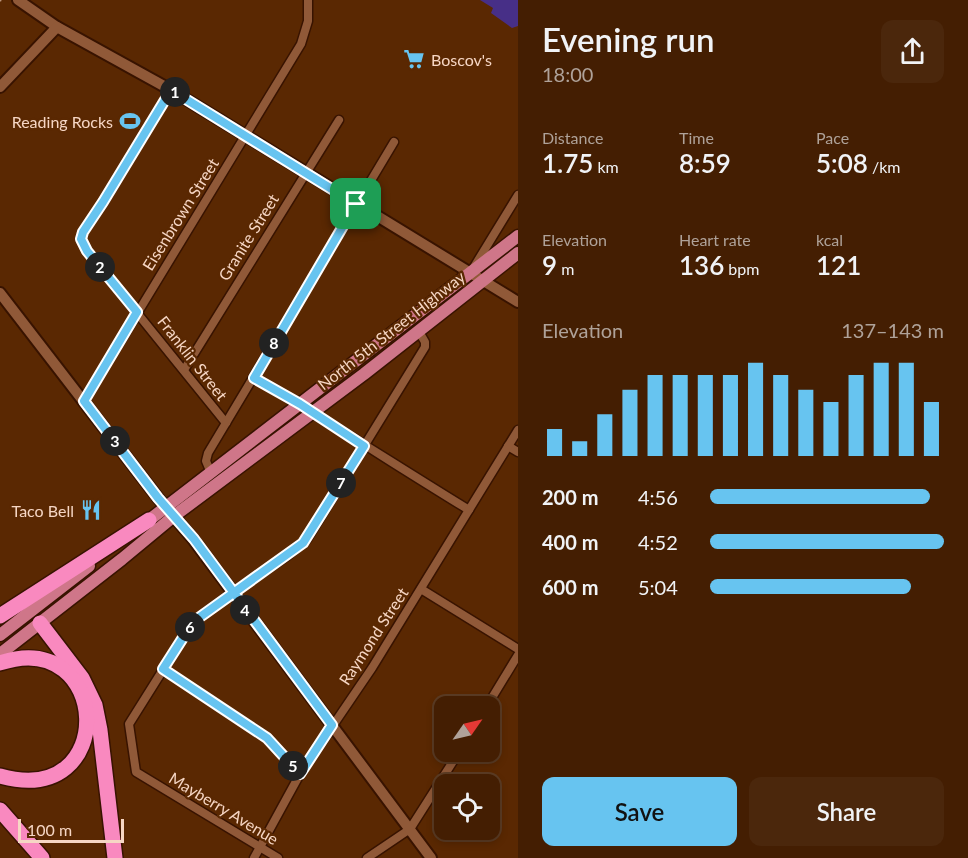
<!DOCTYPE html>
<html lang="en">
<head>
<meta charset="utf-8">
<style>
	body { margin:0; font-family:Lato,sans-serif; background:#4b270c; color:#f1f3f6; height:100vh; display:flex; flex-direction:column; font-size:22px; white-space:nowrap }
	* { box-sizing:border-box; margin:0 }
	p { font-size:20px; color:#afa299 }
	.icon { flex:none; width:33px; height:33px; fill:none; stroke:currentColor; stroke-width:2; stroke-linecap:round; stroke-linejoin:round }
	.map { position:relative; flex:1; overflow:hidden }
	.sheet { display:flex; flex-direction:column; background:#441e02; width:450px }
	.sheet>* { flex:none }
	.needle { width:39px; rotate:56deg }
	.buttons { position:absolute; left:434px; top:696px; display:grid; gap:12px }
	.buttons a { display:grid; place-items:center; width:66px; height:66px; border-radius:12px; background:#441e02; box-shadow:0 3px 9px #0003,0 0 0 2px #5c3c24; font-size:30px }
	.scale { position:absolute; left:18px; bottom:15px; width:106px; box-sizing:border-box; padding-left:6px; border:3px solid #f6d6c4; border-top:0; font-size:16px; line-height:21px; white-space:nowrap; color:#f6d6c4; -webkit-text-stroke:4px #5a2802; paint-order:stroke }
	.pin { position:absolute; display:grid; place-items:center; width:51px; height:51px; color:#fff; margin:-26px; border-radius:12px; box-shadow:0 3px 9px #0006 }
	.km { position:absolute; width:30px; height:30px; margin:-15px; border-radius:50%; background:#222; color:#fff; font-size:16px; line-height:30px; text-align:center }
	.round { display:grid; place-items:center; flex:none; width:63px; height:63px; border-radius:12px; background:#4b270c }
	.headline { display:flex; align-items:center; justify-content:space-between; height:102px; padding:0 24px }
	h1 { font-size:33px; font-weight:600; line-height:45px }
	.metrics { display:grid; grid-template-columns:repeat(3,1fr); gap:9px; height:102px; padding:6px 24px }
	.metrics div { display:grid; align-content:center }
	.metrics b { font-size:26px; font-weight:600 }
	.metrics small { font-size:16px; font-weight:400 }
	.metrics p { font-size:16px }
	.chart { height:168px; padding:12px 24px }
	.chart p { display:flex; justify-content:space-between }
	.chart svg { width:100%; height:108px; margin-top:6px; stroke:#67c4f0; stroke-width:6 }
	.cta { display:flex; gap:12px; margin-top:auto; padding:12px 24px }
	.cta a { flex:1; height:69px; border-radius:12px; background:#67c4f0; color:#111; font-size:24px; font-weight:600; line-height:69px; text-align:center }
	.cta a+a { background:#4b270c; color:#f1f3f6 }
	ul { padding:0 24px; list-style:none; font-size:20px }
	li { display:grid; grid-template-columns:96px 72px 1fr; align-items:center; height:45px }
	li i { height:15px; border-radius:8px; background:#67c4f0 }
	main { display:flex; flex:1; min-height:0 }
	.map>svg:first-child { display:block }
	.green { fill:#472f87 }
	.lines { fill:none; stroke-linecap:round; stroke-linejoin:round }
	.minor-casing { stroke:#381300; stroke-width:11 }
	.tertiary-casing { stroke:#381300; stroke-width:14 }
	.primary-casing { stroke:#381300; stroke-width:15 }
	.motorway-casing { stroke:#381300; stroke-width:18 }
	.minor { stroke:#905938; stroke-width:8 }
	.tertiary { stroke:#905938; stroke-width:10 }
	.primary { stroke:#cf7689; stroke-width:12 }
	.motorway { stroke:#f989bf; stroke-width:15 }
	.rail { stroke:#bd967d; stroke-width:2; stroke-dasharray:12 6; stroke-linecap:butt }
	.route-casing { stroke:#fff; stroke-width:12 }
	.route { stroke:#67c4f0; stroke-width:8 }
	.labels { text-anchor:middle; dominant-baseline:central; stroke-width:4.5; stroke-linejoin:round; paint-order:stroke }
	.poi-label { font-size:16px; fill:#f6d6c4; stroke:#5a2802; text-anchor:end }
	.street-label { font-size:16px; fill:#f6d6c4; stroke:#5a2802 }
</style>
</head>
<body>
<main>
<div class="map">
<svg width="518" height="858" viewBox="0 0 518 858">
	<rect width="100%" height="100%" fill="#5a2802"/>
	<polygon class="green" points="480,0 518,0 518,26 512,28 491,13 493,8"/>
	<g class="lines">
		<g class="minor-casing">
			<g id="minor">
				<polyline points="171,90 103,203 83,232 81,239 87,251 226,423"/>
				<polyline points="474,267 518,195"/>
				<polyline points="184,370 339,120"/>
				<path d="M254,378C327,420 397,466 469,510"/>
				<polyline points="84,401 301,44 308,21 308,0"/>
				<polyline points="508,446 518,452"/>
				<polyline points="211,473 206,461 208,453 394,142"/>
				<polyline points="421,589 518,649"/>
				<polyline points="163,669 267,738 300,774"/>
				<polyline points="487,706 518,655"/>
				<polyline points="254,858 300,774 372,668 518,430"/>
				<polyline points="278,858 136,772 129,724 193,622 232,593 287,556 307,539 425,347 425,342 418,330"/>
				<polyline points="367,858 410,829 459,752"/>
			</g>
		</g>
		<g class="tertiary-casing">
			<g id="tertiary">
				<polyline points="18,0 57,27 171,90 518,302"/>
				<polyline points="0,87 57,27"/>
				<polyline points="0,293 158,498 193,539 431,858"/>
			</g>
		</g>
		<g class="primary-casing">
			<g id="primary">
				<polyline points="144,524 518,236"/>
				<polyline points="0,635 89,566"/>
				<polyline points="0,654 122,559 174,516 364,374 518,253"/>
			</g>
		</g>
		<g class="motorway-casing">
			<g id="motorway">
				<polyline points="0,616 149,520"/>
				<polyline points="40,623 82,678 95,705 100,730 115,858"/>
				<path d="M0,663C111,626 120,810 0,776"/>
				<polyline points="0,810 42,858"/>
			</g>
		</g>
		<use href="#minor" class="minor"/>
		<use href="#tertiary" class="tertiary"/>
		<use href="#primary" class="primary"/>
		<use href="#motorway" class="motorway"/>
		<polyline class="rail" points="0,1 1,0"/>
	</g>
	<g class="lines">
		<g class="route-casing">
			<polyline id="route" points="356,204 171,90 103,202 83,232 81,239 87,251 137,312 84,401 158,498 194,539 332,725 300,774 267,738 163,669 193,622 303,543 364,446 300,404 254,378 356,204"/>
		</g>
		<use href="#route" class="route"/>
	</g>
	<defs>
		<g id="supermarket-bare" transform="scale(1.62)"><path d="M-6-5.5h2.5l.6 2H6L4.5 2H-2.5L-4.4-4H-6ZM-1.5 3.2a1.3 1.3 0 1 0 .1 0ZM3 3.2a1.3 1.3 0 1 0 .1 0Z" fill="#67c4f0" stroke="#5a2802" stroke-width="2.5" paint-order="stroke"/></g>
		<g id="stadium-bare" transform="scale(1.62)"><path d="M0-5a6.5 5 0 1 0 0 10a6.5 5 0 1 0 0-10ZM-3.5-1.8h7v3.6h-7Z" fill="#67c4f0" stroke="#5a2802" stroke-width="2.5" paint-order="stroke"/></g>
		<g id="restaurant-bare" transform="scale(1.62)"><path d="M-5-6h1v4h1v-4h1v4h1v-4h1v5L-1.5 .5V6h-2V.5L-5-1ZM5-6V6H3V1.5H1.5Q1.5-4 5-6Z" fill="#67c4f0" stroke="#5a2802" stroke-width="2.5" paint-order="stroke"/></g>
	</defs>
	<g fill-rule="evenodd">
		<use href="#supermarket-bare" x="414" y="59"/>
		<use href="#stadium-bare" x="130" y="121"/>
		<use href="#restaurant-bare" x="91" y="510"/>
	</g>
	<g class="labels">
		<g class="poi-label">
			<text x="431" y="59" text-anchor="start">Boscov's</text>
			<text x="113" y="121">Reading Rocks</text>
			<text x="74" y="510">Taco Bell</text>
		</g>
		<g class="street-label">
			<text transform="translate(180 214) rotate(-58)">Eisenbrown Street</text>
			<text transform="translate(248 237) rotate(-58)">Granite Street</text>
			<text transform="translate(391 330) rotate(-38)">North 5th Street Highway</text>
			<text transform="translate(193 358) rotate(52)">Franklin Street</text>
			<text transform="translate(373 636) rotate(-57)">Raymond Street</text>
			<text transform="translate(224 808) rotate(31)">Mayberry Avenue</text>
		</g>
	</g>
</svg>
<div class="buttons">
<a><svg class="needle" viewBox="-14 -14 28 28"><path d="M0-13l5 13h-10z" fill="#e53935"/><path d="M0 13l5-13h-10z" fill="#afa299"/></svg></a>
<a><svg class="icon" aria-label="locate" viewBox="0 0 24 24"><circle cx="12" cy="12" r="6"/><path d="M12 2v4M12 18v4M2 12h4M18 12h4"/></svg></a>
</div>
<div class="scale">100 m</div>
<div class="pin" style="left:356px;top:204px;background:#1e9e55"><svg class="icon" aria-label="arrive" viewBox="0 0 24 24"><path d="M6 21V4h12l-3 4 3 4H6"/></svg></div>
<b class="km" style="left:175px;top:92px">1</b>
<b class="km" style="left:100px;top:267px">2</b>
<b class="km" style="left:115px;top:441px">3</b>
<b class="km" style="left:245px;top:610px">4</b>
<b class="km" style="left:293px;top:766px">5</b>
<b class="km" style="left:190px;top:627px">6</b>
<b class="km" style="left:341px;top:483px">7</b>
<b class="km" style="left:274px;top:343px">8</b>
</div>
<section class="sheet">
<div class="headline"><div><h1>Evening run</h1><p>18:00</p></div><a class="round"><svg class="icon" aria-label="share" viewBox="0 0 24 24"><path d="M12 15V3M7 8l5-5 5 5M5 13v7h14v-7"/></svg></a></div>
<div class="metrics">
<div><p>Distance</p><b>1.75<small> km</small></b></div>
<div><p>Time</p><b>8:59</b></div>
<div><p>Pace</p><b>5:08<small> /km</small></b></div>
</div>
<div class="metrics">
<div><p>Elevation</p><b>9<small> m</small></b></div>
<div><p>Heart rate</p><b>136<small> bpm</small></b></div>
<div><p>kcal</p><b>121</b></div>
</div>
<div class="chart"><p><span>Elevation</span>137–143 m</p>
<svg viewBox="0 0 160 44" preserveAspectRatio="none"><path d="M5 44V33M15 44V38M25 44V27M35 44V17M45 44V11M55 44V11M65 44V11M75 44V11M85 44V6M95 44V11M105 44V17M115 44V22M125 44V11M135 44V6M145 44V6M155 44V22"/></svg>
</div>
<ul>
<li><b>200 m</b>4:56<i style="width:94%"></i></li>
<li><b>400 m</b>4:52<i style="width:100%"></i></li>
<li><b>600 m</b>5:04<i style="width:86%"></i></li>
</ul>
<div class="cta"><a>Save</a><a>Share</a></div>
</section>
</main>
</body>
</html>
